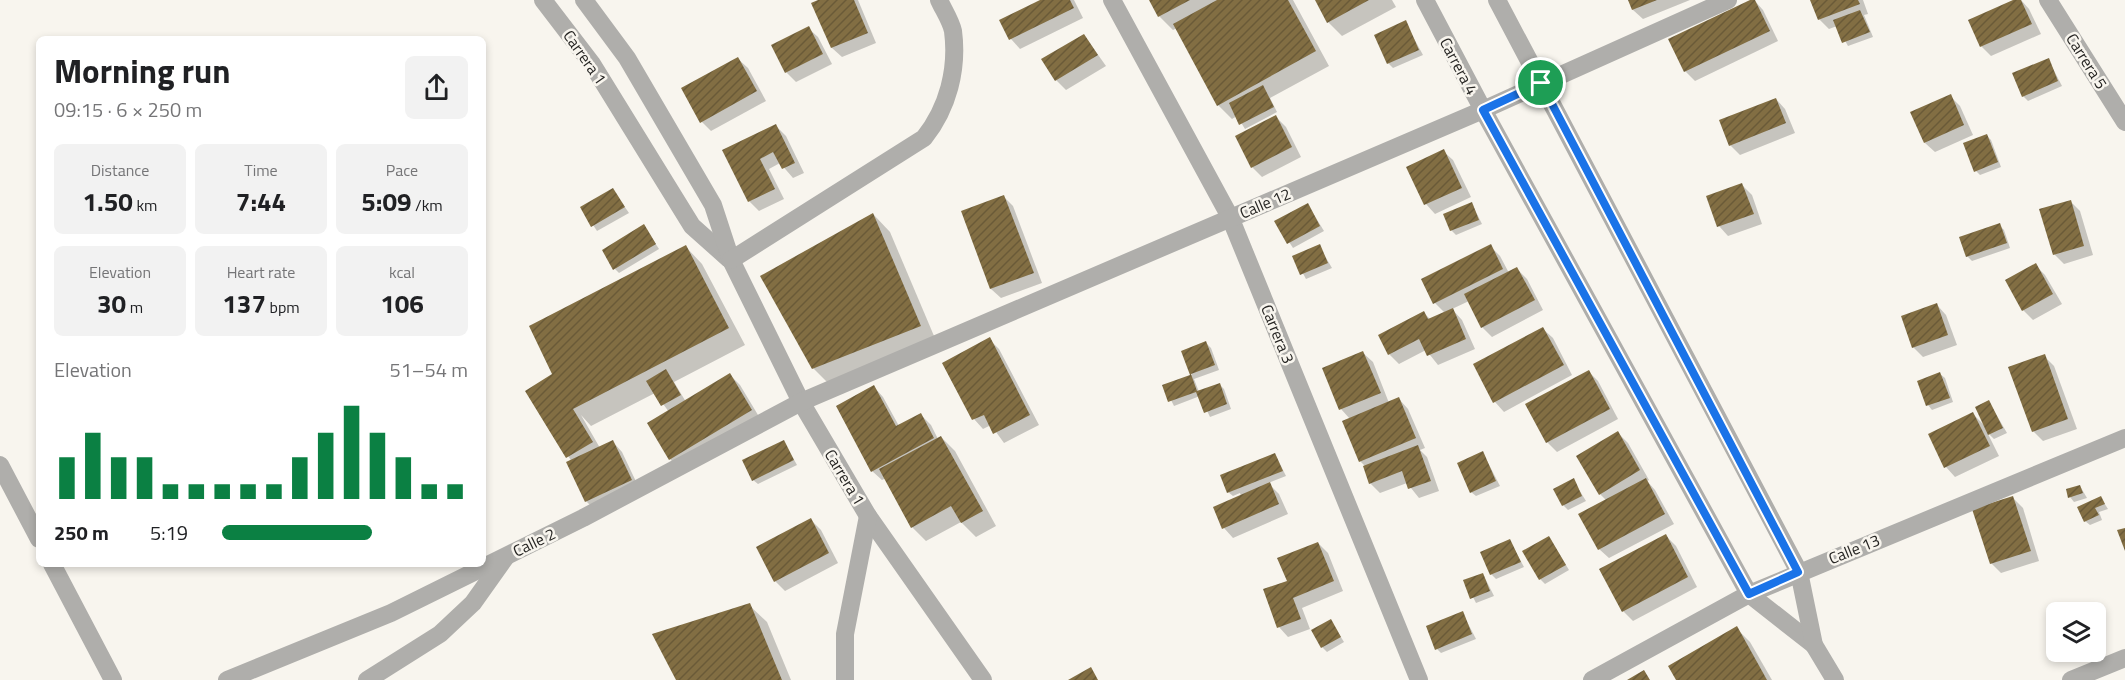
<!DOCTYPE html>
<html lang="en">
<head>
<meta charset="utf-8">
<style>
	body { margin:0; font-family:"Titillium Web",sans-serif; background:#f2f2f2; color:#202124; height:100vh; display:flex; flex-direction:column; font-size:22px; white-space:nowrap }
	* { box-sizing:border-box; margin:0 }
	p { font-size:20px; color:#757577 }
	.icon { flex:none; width:33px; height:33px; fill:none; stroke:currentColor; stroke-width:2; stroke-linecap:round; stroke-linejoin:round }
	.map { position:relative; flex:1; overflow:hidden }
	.sheet { position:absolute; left:36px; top:36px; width:450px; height:531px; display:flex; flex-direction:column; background:#fff; border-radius:9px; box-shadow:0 3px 9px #0003 }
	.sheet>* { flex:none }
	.tools { position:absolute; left:2046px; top:602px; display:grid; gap:12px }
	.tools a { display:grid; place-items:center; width:60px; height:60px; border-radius:9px; background:#fff; box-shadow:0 3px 9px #0003; font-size:30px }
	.pin { position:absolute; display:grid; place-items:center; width:51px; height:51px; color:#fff; margin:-26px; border:3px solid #fff; border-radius:50%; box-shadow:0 2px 6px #0007 }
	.round { display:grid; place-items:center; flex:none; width:63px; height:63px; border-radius:9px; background:#f2f2f2 }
	.summary { display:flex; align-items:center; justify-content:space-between; height:102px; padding:0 18px }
	h1 { font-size:33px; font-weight:700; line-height:45px }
	.figures { display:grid; grid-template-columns:repeat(3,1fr); gap:9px; height:102px; padding:6px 18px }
	.figures div { display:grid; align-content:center; border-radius:9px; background:#f2f2f2; text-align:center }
	.figures b { font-size:26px; font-weight:700 }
	.figures small { font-size:16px; font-weight:400 }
	.figures p { font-size:16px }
	.chart { height:168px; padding:12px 18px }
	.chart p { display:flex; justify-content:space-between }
	.chart svg { width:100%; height:108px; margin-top:6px; stroke:#0b8043; stroke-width:6 }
	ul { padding:0 18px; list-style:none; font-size:20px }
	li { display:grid; grid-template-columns:96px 72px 1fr; align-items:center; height:45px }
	li i { height:15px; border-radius:8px; background:#0b8043 }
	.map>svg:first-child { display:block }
	.shadow { fill:#0003 }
	.building { fill:url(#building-hatch) }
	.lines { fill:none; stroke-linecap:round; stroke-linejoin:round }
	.minor { stroke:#afaeab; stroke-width:18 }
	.route-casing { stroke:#fff; stroke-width:12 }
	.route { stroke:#1a73e8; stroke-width:8 }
	.labels { text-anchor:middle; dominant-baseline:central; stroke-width:5; stroke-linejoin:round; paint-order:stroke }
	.street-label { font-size:16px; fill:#262523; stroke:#f8f5ee }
</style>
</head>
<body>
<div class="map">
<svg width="2125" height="680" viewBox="0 0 2125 680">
	<defs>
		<pattern id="building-hatch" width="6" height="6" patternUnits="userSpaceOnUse" patternTransform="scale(1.5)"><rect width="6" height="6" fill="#826e43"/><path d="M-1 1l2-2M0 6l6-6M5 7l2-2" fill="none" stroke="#6a5a38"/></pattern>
	</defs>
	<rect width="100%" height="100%" fill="#f8f5ee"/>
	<g class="shadow">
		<polygon points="821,0 858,0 876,43 842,57 832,48 813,3"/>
		<polygon points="1043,0 1074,0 1083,18 1020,49 1011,39 1001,21"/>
		<polygon points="1150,0 1293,0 1329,66 1270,98 1277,112 1245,129 1237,116 1232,119 1218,105 1177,28 1173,30 1159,16"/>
		<polygon points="1316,0 1392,0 1396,7 1342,36 1328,22"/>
		<polygon points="1629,0 1690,0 1643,19 1633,10"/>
		<polygon points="1754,0 1763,10 1778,41 1695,81 1685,71"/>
		<polygon points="1812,0 1863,0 1868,14 1864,15 1873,37 1848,46 1837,26 1829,29 1819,19"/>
		<polygon points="2017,0 2021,0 2029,9 2041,34 1991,56 1981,46"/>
		<polygon points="1405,22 1423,55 1393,68 1388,63"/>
		<polygon points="808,28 818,37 832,64 796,82 786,72"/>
		<polygon points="1084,35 1106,66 1066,90 1056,80"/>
		<polygon points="738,59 748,68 766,101 711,131 702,122"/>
		<polygon points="2048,59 2062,86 2028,101 2023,96"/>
		<polygon points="1950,96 1960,106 1973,135 1935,152 1925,143"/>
		<polygon points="1776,99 1785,109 1795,133 1740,155 1730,145"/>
		<polygon points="1276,117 1286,127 1301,157 1262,177 1252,167"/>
		<polygon points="776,126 786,136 804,173 793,178 780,163 769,169 784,199 759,211 749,201 724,151"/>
		<polygon points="1987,136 1991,140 2001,167 1980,175 1976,171"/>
		<polygon points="1443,151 1453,160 1471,197 1435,214 1426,204 1408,167"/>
		<polygon points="1742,185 1752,195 1762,224 1728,236 1719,226"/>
		<polygon points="613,190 629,213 597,231 582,208"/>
		<polygon points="1003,196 1013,206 1042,283 1001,298 991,289 962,212"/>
		<polygon points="2070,201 2080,211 2093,255 2064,264 2054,254"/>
		<polygon points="1472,204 1482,224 1456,235 1451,230"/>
		<polygon points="1308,205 1324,231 1293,248 1276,222"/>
		<polygon points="873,214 890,232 937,343 830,385 813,368"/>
		<polygon points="1999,225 2004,230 2010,248 1972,261 1967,256"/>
		<polygon points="644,226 659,249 619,273 615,269"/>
		<polygon points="685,246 702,264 745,345 674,382 686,402 730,375 740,385 761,420 680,469 670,459 669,412 655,393 591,426 581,415 600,448 613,442 622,452 640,490 596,511 586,501 572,462 527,391 554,375"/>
		<polygon points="1319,246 1332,268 1306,279 1294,257"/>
		<polygon points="1490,246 1500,256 1509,273 1517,269 1527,279 1543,310 1492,337 1482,327 1469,301 1452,309 1462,320 1475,349 1438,365 1426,350 1399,364 1389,354 1424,313 1430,319 1445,313 1435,303 1423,280"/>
		<polygon points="2035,265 2045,275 2062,304 2033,320 2023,310"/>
		<polygon points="1937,305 1946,315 1957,345 1923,357 1913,347"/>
		<polygon points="1543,329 1553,338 1572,375 1504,412 1495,402"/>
		<polygon points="989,339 999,349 1039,425 1004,443 991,425 983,429 974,419 944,363"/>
		<polygon points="1206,343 1211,348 1219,370 1194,379 1199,392 1219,384 1224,389 1231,409 1210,417 1200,396 1174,406 1164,386 1192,375 1183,352"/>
		<polygon points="1363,353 1373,362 1389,403 1399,399 1408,409 1425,448 1420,450 1427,457 1439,491 1419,498 1407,483 1380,493 1370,483 1366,467 1360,461 1350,419 1341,409"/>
		<polygon points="2044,356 2054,366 2077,429 2043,441 2033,431"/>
		<polygon points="1589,372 1598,381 1618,419 1557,452 1547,442"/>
		<polygon points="1940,374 1945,378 1953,402 1932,410 1928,405"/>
		<polygon points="874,387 883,397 899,426 921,415 931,425 938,439 941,437 955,451 996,526 976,537 961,522 926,541 912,527 886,478 882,480 872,471"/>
		<polygon points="1989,402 2007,433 1994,439 1987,432 1999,456 1955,477 1946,467 1930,435 1973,414 1985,426"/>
		<polygon points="1618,433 1628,443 1649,480 1647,481 1655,490 1674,524 1609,558 1599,549 1607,501 1600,494"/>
		<polygon points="784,442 797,465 758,484 753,480"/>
		<polygon points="1483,453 1500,486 1476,496 1471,492"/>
		<polygon points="1275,454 1286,476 1268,483 1279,494 1288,514 1233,538 1224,528 1241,496 1240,493 1233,496 1228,492"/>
		<polygon points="1573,480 1586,501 1568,510 1563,505"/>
		<polygon points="2080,486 2087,498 2074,502 2070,497"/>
		<polygon points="2013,498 2023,508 2039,561 2001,573 1991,563"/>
		<polygon points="2101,498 2108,509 2099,512 2102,520 2090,525 2085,521"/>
		<polygon points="811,520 821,530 838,563 785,591 775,581"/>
		<polygon points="1666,536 1676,546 1697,587 1633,621 1623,611"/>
		<polygon points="1549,537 1569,570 1545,584 1540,579"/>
		<polygon points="1510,541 1524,567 1496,579 1491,574"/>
		<polygon points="1318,543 1328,553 1343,591 1302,608 1310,629 1288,637 1279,627 1289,582"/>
		<polygon points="1483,574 1494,596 1476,603 1465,581"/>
		<polygon points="749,605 767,622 791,680 678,680"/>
		<polygon points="1462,612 1476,639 1441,653 1437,649"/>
		<polygon points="1331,621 1344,642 1327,652 1322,647"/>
		<polygon points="1736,628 1750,642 1772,680 1678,680"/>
	</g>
	<g class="building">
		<polygon points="818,0 854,0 868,33 831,48 811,3"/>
		<polygon points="1040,0 1070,0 1074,8 1009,40 999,20"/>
		<polygon points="1149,0 1190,0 1158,17"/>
		<polygon points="1217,0 1288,0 1316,51 1217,106 1173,24"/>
		<polygon points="1315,0 1369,0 1327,23"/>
		<polygon points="1628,0 1657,0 1632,10"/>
		<polygon points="1750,0 1755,0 1770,31 1684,72 1668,39"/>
		<polygon points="1810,0 1858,0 1860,4 1818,20"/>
		<polygon points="2013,0 2021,0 2032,24 1980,47 1968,20"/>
		<polygon points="1860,10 1870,32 1842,43 1833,20"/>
		<polygon points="1406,20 1419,50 1387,64 1374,35"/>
		<polygon points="809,26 823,54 785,73 771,45"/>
		<polygon points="1084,34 1098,55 1055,81 1041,59"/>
		<polygon points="738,57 757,91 700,123 681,88"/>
		<polygon points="2049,58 2058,81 2022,97 2012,73"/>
		<polygon points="1263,85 1274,107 1239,125 1229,103"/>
		<polygon points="1951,94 1964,125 1924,143 1910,112"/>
		<polygon points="1776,98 1786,123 1729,146 1719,120"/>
		<polygon points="1276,115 1292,147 1251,168 1235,136"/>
		<polygon points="776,124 795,163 782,169 773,152 760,159 775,189 748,202 722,150"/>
		<polygon points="1987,134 1998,162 1974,172 1963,143"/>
		<polygon points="1444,149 1462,188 1424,205 1406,167"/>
		<polygon points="1742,183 1754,214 1717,227 1706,196"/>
		<polygon points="613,188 625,207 591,227 580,207"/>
		<polygon points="1004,195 1034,273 990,289 961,211"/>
		<polygon points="2071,200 2084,246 2053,255 2039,209"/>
		<polygon points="1472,202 1479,220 1450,231 1443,214"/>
		<polygon points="1308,203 1320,226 1287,244 1274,221"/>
		<polygon points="873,213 921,326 812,369 760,276"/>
		<polygon points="2000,223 2007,243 1966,257 1959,237"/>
		<polygon points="644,224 656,244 613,270 602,250"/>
		<polygon points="1320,244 1328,263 1300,275 1292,256"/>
		<polygon points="1491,244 1503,269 1433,304 1421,279"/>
		<polygon points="686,245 729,328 573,409 593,442 566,458 525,391 552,374 529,326"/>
		<polygon points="2036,263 2053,294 2022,311 2005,280"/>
		<polygon points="1517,267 1535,300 1481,328 1464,294"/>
		<polygon points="1937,303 1948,335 1912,348 1901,316"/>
		<polygon points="1453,308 1466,339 1427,356 1419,339 1388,355 1378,335 1424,311 1428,319"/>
		<polygon points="1543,327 1564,365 1493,403 1473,364"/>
		<polygon points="990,337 1030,415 993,434 984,415 972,420 942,363"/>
		<polygon points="1206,341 1215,365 1191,374 1197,391 1220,383 1227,404 1204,413 1196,392 1168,402 1162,385 1190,375 1181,351"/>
		<polygon points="1363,351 1381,393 1339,410 1322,368"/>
		<polygon points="2045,354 2068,419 2032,432 2008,367"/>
		<polygon points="666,369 681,395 661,406 646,381"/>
		<polygon points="1589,370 1610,409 1546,443 1525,404"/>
		<polygon points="1940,372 1950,398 1926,406 1917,381"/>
		<polygon points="730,373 752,410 669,460 647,423"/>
		<polygon points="874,385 896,426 921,413 934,438 871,472 836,406"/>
		<polygon points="1399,397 1416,438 1359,462 1342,421"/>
		<polygon points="1989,400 2003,428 1988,435 1975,407"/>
		<polygon points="1973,412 1990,446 1944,468 1928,434"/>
		<polygon points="1618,431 1640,470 1599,495 1576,456"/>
		<polygon points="941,436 983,511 961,523 951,506 911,528 879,469"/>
		<polygon points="613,440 632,480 585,502 566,462"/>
		<polygon points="784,440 794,460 752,481 742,460"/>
		<polygon points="1418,445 1431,481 1408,489 1402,471 1369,484 1363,466"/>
		<polygon points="1483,451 1496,481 1470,493 1457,463"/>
		<polygon points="1275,453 1283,471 1227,493 1220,475"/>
		<polygon points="1574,478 1582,496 1562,506 1553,489"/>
		<polygon points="1646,478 1665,514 1598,550 1578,514"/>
		<polygon points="1270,482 1279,504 1222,529 1213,507"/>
		<polygon points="2080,485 2083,493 2068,498 2066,489"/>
		<polygon points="2013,496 2031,551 1990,564 1972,509"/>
		<polygon points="2101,496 2105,504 2095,508 2099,515 2084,522 2077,507"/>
		<polygon points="811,518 829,553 774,582 756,547"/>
		<polygon points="2125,528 2125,551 2117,530"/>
		<polygon points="1666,534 1688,577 1622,612 1599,569"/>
		<polygon points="1549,536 1566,565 1539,580 1522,551"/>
		<polygon points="1510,539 1521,562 1490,575 1480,552"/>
		<polygon points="1318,542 1334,581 1293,598 1301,619 1277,628 1263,589 1287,581 1277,558"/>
		<polygon points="1483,573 1490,591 1470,599 1463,580"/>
		<polygon points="750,603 782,680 676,680 652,634"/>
		<polygon points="1463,611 1472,634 1435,650 1426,626"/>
		<polygon points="1331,619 1341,637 1321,648 1311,630"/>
		<polygon points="1737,626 1767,680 1676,680 1668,666"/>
		<polygon points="1091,667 1098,680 1068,680"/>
		<polygon points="1644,670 1650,680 1627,680"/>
	</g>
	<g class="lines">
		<g class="minor">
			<polyline points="543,0 592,64 692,226 729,259"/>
			<polyline points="584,0 627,58 713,205 731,260 801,402 868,516 983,680"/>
			<polyline points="1112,0 1230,217 1419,680"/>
			<polyline points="1425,0 1483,110 1749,594 1814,645"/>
			<polyline points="1497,0 1799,572 1814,645 1835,680"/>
			<polyline points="2048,0 2125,122"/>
			<path d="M731,260L924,138C948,108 958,69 953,31C951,21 943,9 939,0"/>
			<polyline points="0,465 39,539"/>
			<polyline points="52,564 113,680"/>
			<polyline points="227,680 391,613 583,518 801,402 1483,110 1728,0"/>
			<polyline points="367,680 440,634 473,603 505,558"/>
			<polyline points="845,680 845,634 868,516"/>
			<polyline points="1592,680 1749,594 2125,438"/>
			<polyline points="2071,680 2125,658"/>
		</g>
	</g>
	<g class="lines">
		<g class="route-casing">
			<polygon id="route" points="1541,83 1798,572 1749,594 1483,110"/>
		</g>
		<use href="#route" class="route"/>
	</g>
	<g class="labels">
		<g class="street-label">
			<text transform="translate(585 57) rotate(55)">Carrera 1</text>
			<text transform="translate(2087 61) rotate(58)">Carrera 5</text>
			<text transform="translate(1459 66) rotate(62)">Carrera 4</text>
			<text transform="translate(1265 203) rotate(-23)">Calle 12</text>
			<text transform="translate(1278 334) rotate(68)">Carrera 3</text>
			<text transform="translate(845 477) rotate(59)">Carrera 1</text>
			<text transform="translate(534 542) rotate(-26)">Calle 2</text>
			<text transform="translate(1854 549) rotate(-22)">Calle 13</text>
		</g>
	</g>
</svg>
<div class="tools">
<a><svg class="icon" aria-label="layers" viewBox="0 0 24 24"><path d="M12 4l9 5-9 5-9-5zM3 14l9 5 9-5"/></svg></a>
</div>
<div class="pin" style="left:1541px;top:83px;background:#1e9e55"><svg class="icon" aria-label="arrive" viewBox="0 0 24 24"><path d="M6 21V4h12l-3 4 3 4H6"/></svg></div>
<section class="sheet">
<div class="summary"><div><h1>Morning run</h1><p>09:15 · 6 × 250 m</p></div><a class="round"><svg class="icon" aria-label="share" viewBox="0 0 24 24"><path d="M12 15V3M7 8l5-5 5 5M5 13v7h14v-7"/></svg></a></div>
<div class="figures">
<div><p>Distance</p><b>1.50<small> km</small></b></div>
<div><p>Time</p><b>7:44</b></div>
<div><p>Pace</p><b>5:09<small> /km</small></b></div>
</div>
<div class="figures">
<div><p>Elevation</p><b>30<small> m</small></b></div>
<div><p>Heart rate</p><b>137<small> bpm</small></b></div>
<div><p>kcal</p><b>106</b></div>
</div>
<div class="chart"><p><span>Elevation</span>51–54 m</p>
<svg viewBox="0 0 160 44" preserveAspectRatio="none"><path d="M5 44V27M15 44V17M25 44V27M35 44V27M45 44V38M55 44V38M65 44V38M75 44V38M85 44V38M95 44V27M105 44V17M115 44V6M125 44V17M135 44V27M145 44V38M155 44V38"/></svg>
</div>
<ul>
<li><b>250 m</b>5:19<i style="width:61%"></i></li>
</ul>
</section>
</div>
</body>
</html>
